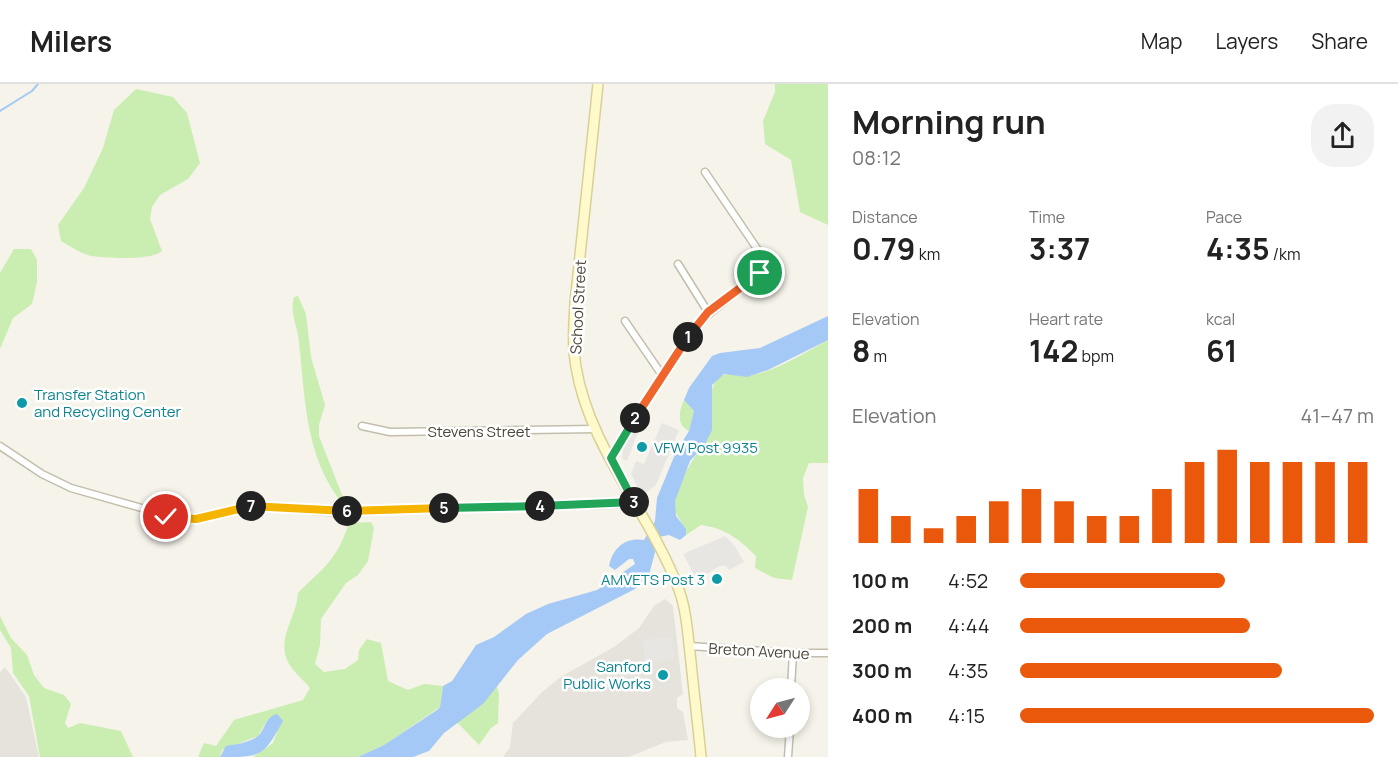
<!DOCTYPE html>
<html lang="en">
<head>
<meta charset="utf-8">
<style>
	body { margin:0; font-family:Manrope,sans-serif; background:#f2f2f2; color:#222; height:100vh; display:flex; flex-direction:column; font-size:22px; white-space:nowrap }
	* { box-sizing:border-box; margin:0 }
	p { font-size:20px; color:#767676 }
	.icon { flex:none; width:33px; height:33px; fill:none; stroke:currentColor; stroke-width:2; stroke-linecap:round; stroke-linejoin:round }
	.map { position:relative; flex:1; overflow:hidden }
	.sheet { display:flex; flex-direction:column; background:#fff; width:570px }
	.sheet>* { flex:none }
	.needle { width:39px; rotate:234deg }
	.tools { position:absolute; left:750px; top:594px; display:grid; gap:12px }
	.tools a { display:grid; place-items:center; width:60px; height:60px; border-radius:50%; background:#fff; box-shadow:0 3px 9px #0003; font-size:30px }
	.pin { position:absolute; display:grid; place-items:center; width:51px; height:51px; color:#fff; margin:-26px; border:3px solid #fff; border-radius:50%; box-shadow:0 2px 6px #0007 }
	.km { position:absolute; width:30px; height:30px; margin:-15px; border-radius:50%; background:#222; color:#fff; font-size:16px; line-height:30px; text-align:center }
	.round { display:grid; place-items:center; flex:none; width:63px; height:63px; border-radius:24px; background:#f2f2f2 }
	.overview { display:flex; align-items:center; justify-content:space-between; height:102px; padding:0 24px }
	h1 { font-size:33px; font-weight:700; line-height:45px }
	.figures { display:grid; grid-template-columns:repeat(3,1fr); gap:9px; height:102px; padding:6px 24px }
	.figures div { display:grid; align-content:center }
	.figures b { font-size:30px; font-weight:700 }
	.figures small { font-size:16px; font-weight:400 }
	.figures p { font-size:16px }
	.chart { height:168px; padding:12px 24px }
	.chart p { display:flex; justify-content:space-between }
	.chart svg { width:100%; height:108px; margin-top:6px; stroke:#ea580c; stroke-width:6 }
	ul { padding:0 24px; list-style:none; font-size:20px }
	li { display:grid; grid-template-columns:96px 72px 1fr; align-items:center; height:45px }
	li i { height:15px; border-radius:8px; background:#ea580c }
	header { display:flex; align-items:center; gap:36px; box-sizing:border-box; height:84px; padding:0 30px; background:#fff; border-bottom:2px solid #e0e0e0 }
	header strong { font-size:28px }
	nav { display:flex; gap:33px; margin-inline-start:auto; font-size:21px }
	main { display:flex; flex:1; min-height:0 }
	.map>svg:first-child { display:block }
	.industrial { fill:#e6e3dc }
	.green { fill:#caedb1 }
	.parking { fill:#e8e6e2 }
	.water { fill:#a4c9f6 }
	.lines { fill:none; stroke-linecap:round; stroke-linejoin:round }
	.stream { stroke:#a4c9f6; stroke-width:2 }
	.street-casing { stroke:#c3beac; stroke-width:9 }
	.secondary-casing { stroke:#d9d097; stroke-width:12 }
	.street { stroke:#fff; stroke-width:6 }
	.secondary { stroke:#fff9cb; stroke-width:9 }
	.split-1-casing { stroke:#fff; stroke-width:12 }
	.split-2-casing { stroke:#fff; stroke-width:12 }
	.split-3-casing { stroke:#fff; stroke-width:12 }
	.split-4-casing { stroke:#fff; stroke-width:12 }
	.split-5-casing { stroke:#fff; stroke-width:12 }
	.split-6-casing { stroke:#fff; stroke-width:12 }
	.split-7-casing { stroke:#fff; stroke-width:12 }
	.split-8-casing { stroke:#fff; stroke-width:12 }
	.split-1 { stroke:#f0652b; stroke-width:8 }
	.split-2 { stroke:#f0652b; stroke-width:8 }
	.split-3 { stroke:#22a559; stroke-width:8 }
	.split-4 { stroke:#22a559; stroke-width:8 }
	.split-5 { stroke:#22a559; stroke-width:8 }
	.split-6 { stroke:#f5b400; stroke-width:8 }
	.split-7 { stroke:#f5b400; stroke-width:8 }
	.split-8 { stroke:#f5b400; stroke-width:8 }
	.culture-dot { fill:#0f9aa8; stroke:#fff; stroke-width:2 }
	.labels { text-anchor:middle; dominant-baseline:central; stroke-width:5; stroke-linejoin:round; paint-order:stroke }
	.street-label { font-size:15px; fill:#4b4637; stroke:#fff }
	.culture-label { font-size:15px; fill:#0d838f; stroke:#fff; text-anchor:start }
</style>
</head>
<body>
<header>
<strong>Milers</strong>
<nav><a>Map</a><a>Layers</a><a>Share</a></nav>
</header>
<main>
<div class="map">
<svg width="828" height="673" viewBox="0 0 828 673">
	<rect width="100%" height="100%" fill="#f6f4ea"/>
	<g class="industrial">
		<polygon points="665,515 673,522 683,610 677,614 677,624 683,628 688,656 666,658 629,673 503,673 510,663 513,639 542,608 562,592 614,563 639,544 654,522"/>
		<polygon points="5,583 26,613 39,673 0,673 0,588"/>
	</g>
	<g class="green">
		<polygon points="775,0 828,0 828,141 800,128 791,76 765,60 763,37 775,8"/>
		<path d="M136,5L173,13L187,29L200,79L188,95L160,111L152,123L150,135L162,167C151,177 106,174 91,172C80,169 71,163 61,157L58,141L84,104L103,64L114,26Z"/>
		<polygon points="14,165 31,165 37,176 37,198 32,220 13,234 0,265 0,189"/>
		<path d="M298,212L306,230L311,273L325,321L319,341V352L344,416L342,419C305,373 305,314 299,258C298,243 289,227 294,213Z"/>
		<path d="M828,256V379H809L803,394L804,411L808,423L792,496L774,494L755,484L756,472C739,455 725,444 701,441L686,451C685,438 672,432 675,417C679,389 702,369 710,343C714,328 705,302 721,292C730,287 739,294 748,292C775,288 804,269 828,256Z"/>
		<path d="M684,316L694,327L689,347C676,341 679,327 684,316Z"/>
		<path d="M371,438L374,444L368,477L358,491L346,499L321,535L320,561L315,580L324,588L345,585L358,576L359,566L367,555L381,559L388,597L408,606L424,600L443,602L440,623L384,661L358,673H253L273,659L277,648L268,635L258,652L222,666L220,673H198L204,659L216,662L234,636L303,616L310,604C304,596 292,587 288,578C276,555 297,532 298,509C324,483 337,476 349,439Z"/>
		<polygon points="0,532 11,554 27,571 34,591 44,604 64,611 71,620 65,639 68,644 80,639 121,647 133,673 40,673 29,612 13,589 11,564 0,546"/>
		<polygon points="496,600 499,610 498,639 491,644 479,661 457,638 483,620"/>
	</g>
	<g class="parking">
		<polygon points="644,327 650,333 636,353 627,377 622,375 624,359"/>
		<polygon points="662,339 679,346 656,401 642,412 631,390 636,377 644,380"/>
		<polygon points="725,452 735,462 744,478 729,486 726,482 720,482 697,496 683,470"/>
		<polygon points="671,553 674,575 645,578 643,556"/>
	</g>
	<g class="water">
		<path d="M828,232V256L768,286L747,293L724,290L712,301V346L704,362L690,377L675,417L676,432L686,445V451L680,456L669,451L659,453L649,491L635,505L547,550L518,576L483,620L444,649L429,667L413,673H358L384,661L437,626L440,623L443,602L452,597L476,561L494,553L526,530L548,520L597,506L635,480L633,475H629L615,486L609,482C613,463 626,453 644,456L655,437L657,414L676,368L689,347L694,327L684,316L689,304L712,272L720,269L760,264Z"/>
		<path d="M277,630L283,637C263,673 262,673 220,673L226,662C237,660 250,659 259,651C266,644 265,633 277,630Z"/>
	</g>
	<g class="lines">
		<polyline class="stream" points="0,27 32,7 38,0"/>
		<g class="street-casing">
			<g id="street">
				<polyline points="678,180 708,228"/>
				<polyline points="625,237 662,291"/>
				<polyline points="362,342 390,348 596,345"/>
				<polyline points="0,362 42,390 71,404 184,436 252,422 330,428 635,420"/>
				<polyline points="611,374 662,291 699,238 758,191 762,184 758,166 705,88"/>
				<polyline points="689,562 793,569 828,569"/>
				<polyline points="791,604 793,569"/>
				<polyline points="788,673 790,644"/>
			</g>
		</g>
		<g class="secondary-casing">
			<path id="secondary" d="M598,0L575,219C574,240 572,261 576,283C589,364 651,430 679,506C687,528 688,554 691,578C694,609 698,641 701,673"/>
		</g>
		<use href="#street" class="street"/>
		<use href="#secondary" class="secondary"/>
	</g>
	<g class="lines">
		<g class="split-1-casing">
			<polyline id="split-1" points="688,253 708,228 760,189"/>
		</g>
		<g class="split-2-casing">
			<polyline id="split-2" points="635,334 688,253"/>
		</g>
		<g class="split-3-casing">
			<polyline id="split-3" points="634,418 611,374 635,334"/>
		</g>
		<g class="split-4-casing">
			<polyline id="split-4" points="540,422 634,418"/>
		</g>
		<g class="split-5-casing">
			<polyline id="split-5" points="444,424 540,422"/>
		</g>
		<g class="split-6-casing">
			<polyline id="split-6" points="347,427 444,424"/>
		</g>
		<g class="split-7-casing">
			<polyline id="split-7" points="251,422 347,427"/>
		</g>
		<g class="split-8-casing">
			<polyline id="split-8" points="166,433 196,435 251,422"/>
		</g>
		<use href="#split-1" class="split-1"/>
		<use href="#split-2" class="split-2"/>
		<use href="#split-3" class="split-3"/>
		<use href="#split-4" class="split-4"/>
		<use href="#split-5" class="split-5"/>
		<use href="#split-6" class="split-6"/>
		<use href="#split-7" class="split-7"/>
		<use href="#split-8" class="split-8"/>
	</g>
	<g class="culture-dot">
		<circle cx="22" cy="319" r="6"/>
		<circle cx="642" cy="363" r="6"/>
		<circle cx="717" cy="495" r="6"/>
		<circle cx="663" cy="591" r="6"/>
	</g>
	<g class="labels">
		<g class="street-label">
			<text transform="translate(578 223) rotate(-87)">School Street</text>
			<text x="479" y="347">Stevens Street</text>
			<text transform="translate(759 567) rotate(3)">Breton Avenue</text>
		</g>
		<g class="culture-label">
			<text x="34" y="310">Transfer Station<tspan x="34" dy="17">and Recycling Center</tspan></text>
			<text x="654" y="363">VFW Post 9935</text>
			<text x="705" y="495" text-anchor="end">AMVETS Post 3</text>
			<text x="651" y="582" text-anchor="end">Sanford<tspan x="651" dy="17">Public Works</tspan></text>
		</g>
	</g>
</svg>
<div class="tools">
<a><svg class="needle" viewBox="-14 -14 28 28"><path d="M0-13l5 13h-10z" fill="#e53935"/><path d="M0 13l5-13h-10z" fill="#767676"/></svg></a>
</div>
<div class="pin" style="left:760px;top:189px;background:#1e9e55"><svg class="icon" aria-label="arrive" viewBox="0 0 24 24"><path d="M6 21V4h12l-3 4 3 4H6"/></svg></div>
<div class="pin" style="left:166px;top:433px;background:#d93025"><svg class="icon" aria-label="check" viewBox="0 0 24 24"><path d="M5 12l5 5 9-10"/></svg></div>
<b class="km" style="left:688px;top:253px">1</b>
<b class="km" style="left:635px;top:334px">2</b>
<b class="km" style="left:634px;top:418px">3</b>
<b class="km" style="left:540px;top:422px">4</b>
<b class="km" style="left:444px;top:424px">5</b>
<b class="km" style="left:347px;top:427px">6</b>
<b class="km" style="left:251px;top:422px">7</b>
</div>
<section class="sheet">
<div class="overview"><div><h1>Morning run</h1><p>08:12</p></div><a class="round"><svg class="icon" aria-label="share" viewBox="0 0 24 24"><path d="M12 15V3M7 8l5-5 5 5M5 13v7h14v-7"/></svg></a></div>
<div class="figures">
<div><p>Distance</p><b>0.79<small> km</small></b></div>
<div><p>Time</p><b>3:37</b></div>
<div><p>Pace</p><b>4:35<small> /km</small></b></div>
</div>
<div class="figures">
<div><p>Elevation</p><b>8<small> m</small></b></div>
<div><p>Heart rate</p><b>142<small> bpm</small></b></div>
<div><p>kcal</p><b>61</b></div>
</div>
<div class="chart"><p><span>Elevation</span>41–47 m</p>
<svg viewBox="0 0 160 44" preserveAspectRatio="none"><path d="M5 44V22M15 44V33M25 44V38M35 44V33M45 44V27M55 44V22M65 44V27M75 44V33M85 44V33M95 44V22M105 44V11M115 44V6M125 44V11M135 44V11M145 44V11M155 44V11"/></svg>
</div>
<ul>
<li><b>100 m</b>4:52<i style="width:58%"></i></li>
<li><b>200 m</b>4:44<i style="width:65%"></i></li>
<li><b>300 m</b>4:35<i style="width:74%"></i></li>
<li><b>400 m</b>4:15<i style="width:100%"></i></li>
</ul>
</section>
</main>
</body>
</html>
